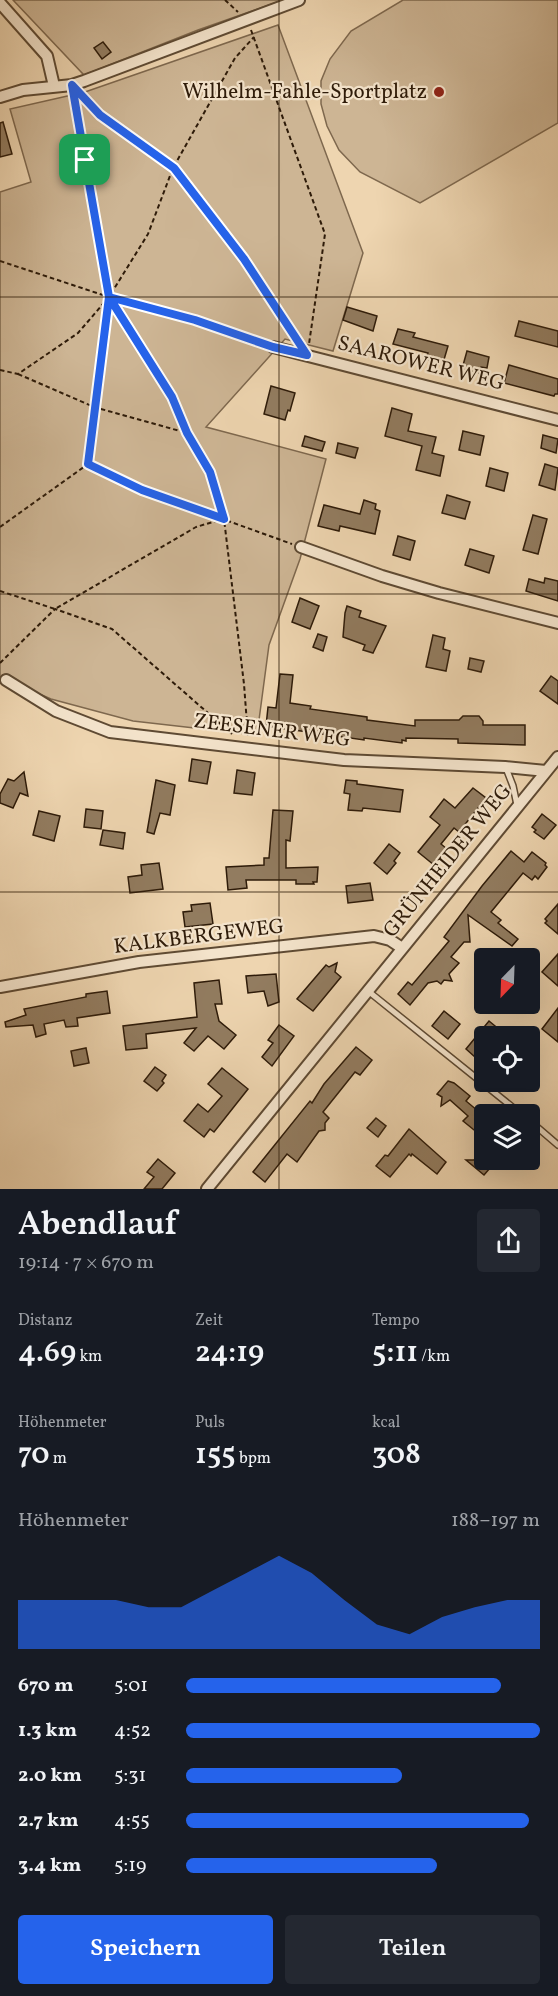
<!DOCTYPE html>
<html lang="de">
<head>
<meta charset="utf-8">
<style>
	body { margin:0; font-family:Vollkorn,serif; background:#242831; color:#f1f3f6; height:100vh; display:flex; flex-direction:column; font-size:22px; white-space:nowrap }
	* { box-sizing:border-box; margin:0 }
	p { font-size:20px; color:#9ea1a6 }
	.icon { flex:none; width:33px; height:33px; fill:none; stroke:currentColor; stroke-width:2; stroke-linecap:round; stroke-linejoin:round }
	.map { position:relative; height:1189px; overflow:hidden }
	.sheet { display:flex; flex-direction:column; background:#171b24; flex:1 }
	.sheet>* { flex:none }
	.needle { width:39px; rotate:203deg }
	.controls { position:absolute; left:474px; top:948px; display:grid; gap:12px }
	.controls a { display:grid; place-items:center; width:66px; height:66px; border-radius:6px; background:#171b24; box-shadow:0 6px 24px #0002; font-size:30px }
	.pin { position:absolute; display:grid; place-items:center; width:51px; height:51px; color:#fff; margin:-26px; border-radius:12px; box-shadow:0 3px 9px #0006 }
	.round { display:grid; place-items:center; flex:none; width:63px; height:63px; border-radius:6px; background:#242831 }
	.head { display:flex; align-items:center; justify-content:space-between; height:102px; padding:0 18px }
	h1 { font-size:33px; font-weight:600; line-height:45px }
	.metrics { display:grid; grid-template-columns:repeat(3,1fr); gap:9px; height:102px; padding:6px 18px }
	.metrics div { display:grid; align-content:center }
	.metrics b { font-size:30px; font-weight:600 }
	.metrics small { font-size:16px; font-weight:400 }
	.metrics p { font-size:16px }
	.chart { height:168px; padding:12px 18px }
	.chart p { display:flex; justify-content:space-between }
	.chart svg { width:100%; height:108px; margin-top:6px; fill:#2563eb; opacity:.7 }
	.primary-button { display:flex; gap:12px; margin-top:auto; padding:12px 18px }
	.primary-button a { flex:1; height:69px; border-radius:6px; background:#2563eb; color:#fff; font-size:24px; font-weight:600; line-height:69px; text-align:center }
	.primary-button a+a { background:#242831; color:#f1f3f6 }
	ul { padding:0 18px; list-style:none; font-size:20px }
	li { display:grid; grid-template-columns:96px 72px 1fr; align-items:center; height:45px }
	li i { height:15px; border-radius:8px; background:#2563eb }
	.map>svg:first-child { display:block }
	.green { fill:#cdb594; stroke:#7e684e; stroke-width:1.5 }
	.building { fill:#927c60; stroke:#2e1b09; stroke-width:1.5 }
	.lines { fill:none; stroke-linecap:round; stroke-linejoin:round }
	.lane-casing { stroke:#5e4a33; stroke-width:8 }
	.street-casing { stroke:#5e4a33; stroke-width:14 }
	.path { stroke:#2e1b09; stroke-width:2; stroke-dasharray:4.5 3; stroke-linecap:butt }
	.lane { stroke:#f4e4cc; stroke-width:5 }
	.street { stroke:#f4e4cc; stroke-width:10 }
	.route-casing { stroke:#fff; stroke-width:12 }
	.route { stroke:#2563eb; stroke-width:8 }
	.grid { fill:none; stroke:#2e1b09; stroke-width:1.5; stroke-opacity:0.55 }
	.poi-dot { fill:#8f2418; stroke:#f4e4cc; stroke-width:2 }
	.labels { text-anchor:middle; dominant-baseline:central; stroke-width:4.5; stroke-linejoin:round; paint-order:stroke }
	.poi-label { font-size:21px; fill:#2e1b09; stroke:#f4e4cc; text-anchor:end }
	.street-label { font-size:21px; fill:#2e1b09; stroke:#f4e4cc }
</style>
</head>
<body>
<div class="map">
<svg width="558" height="1189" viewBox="0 0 558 1189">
	<rect width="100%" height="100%" fill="#eed5b0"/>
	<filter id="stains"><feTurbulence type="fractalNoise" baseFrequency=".00333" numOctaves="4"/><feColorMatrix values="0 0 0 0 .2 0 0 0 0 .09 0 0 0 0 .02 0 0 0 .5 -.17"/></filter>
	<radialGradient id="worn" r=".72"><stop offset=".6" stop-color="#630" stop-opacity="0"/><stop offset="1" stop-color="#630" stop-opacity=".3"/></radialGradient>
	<g class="green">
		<polygon points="13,0 283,0 198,30 84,75"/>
		<polygon points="403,0 558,0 558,123 420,203 360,172 339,150 327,126 321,104 321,81 330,59 351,31"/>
		<polygon points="278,25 363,253 333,351 285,339 206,427 326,459 300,559 269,645 257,735 133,721 51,699 0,677 0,192 31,182 10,109 85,92"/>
	</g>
	<g class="building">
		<polygon points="103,42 111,52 102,59 94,48"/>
		<polygon points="3,122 12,154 0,157 0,123"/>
		<polygon points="347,307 377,316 373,331 343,320"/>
		<polygon points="519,321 558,331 558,347 515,336"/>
		<polygon points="398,329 415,333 413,337 448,346 443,363 426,359 428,353 393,344"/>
		<polygon points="467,351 489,357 487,368 481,367 479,373 462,369"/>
		<polygon points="509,365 558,379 558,394 555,394 554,396 504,383"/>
		<polygon points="271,386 295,393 290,411 288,410 285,420 264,414"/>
		<polygon points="392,408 412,414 408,431 436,437 432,453 444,456 440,476 416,470 422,446 385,436"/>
		<polygon points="463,431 484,436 480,455 459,450"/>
		<polygon points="543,435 558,439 556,453 541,448"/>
		<polygon points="305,436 325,442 322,451 302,446"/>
		<polygon points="338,443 358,448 355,458 336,453"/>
		<polygon points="545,464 558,468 555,490 539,485"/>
		<polygon points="490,468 508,473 504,491 486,486"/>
		<polygon points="447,495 470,502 465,519 442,513"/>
		<polygon points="364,500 376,504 375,509 380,511 375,534 340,526 339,531 318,526 324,505 360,514"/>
		<polygon points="533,515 547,519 538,554 523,550"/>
		<polygon points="398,536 415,541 410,560 393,555"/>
		<polygon points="470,549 494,556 489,573 465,565"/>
		<polygon points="545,578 558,581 558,601 526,591 529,579 544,583"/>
		<polygon points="300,598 319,606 310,629 292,622"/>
		<polygon points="347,606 361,611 359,617 386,626 373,653 363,650 365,645 343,637 345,613"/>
		<polygon points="318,634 327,637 323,651 313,647"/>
		<polygon points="433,635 445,638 443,649 450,651 446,671 426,667"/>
		<polygon points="470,658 484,661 481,672 468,669"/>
		<polygon points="280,674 293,675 290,703 311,706 310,709 367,717 367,720 415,726 415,720 459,720 463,716 479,716 483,721 483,725 525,725 525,745 458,743 458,739 406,738 406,741 402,740 402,743 364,738 364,740 266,726 268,707 276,708"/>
		<polygon points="551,676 558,681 558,704 540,691"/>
		<polygon points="192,759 211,762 207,784 189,781"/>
		<polygon points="237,770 255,773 252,795 234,793"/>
		<polygon points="24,772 28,796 20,793 13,808 0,803 0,794 8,779 14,781"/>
		<polygon points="156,780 175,785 170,815 160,813 154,834 147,832"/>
		<polygon points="346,780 357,781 357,784 403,790 400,812 363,808 362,811 348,810 350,794 344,793"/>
		<polygon points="473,788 486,798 459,832 454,828 441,844 447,849 434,865 418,852 440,825 430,817 444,799 455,808"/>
		<polygon points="86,809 103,811 101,829 84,827"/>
		<polygon points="273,810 293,811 290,841 286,840 286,868 318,867 317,882 313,882 314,884 296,884 296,880 246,880 247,888 228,890 226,867 264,865 264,858 269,858"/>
		<polygon points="39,811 60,816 54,841 33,835"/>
		<polygon points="542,814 556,825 544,839 534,832 536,830 532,827"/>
		<polygon points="103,830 125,833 123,849 100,845"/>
		<polygon points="389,844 400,853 394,861 396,863 387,874 374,863"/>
		<polygon points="511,851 524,862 532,852 546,863 545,865 547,867 538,879 535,876 532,880 523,873 491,912 501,920 498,923 518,939 512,946 468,915 470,942 464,942 451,957 459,963 449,974 452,981 444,980 441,984 437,981 428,983 410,1005 398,994 408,982 412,985 449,941 444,937 482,886"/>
		<polygon points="159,863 163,889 130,893 128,877 142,875 141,865"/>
		<polygon points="370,883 373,900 348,903 346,886"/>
		<polygon points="210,903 213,924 185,927 183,912 192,911 191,905"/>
		<polygon points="558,904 558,934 545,923 547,921 545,919"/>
		<polygon points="558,954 558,986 542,972"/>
		<polygon points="337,963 335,972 341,977 313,1011 297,999 326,965 329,967"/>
		<polygon points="276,974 279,1002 268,1006 264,991 248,993 246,976"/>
		<polygon points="219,980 222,1004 215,1004 219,1021 236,1035 224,1049 208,1036 194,1051 184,1043 196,1028 146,1034 147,1048 126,1050 123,1026 197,1017 194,983"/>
		<polygon points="107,991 110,1013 77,1018 78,1026 66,1027 64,1020 44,1024 46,1034 36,1037 33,1025 6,1027 5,1022 26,1015 24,1009 86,997 86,994"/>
		<polygon points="558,1008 558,1042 542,1029"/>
		<polygon points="444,1011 460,1024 448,1039 432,1026"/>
		<polygon points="489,1021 500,1030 495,1036 484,1036 484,1065 466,1049"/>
		<polygon points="279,1025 294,1036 272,1066 262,1057 273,1043 268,1040"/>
		<polygon points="356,1047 372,1060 360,1075 355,1072 323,1112 329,1118 325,1123 325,1130 319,1131 297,1162 287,1154 265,1182 253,1172 310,1101 312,1103 324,1084"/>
		<polygon points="86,1048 89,1063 74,1066 71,1051"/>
		<polygon points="155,1067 166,1075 162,1081 164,1083 157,1091 144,1081"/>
		<polygon points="222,1068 248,1089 214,1132 210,1129 204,1137 184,1121 198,1104 208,1112 222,1096 208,1084"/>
		<polygon points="448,1081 454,1083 470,1096 466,1101 484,1116 484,1138 463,1121 468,1116 450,1100 441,1106 442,1097 437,1094"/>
		<polygon points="376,1118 386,1126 378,1137 367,1128"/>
		<polygon points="409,1129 446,1162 437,1174 412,1154 411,1156 409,1154 390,1177 376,1166 385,1155 388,1156"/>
		<polygon points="484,1148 484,1160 497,1160 484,1175 466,1160 474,1160"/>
		<polygon points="158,1159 175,1173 162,1189 144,1189 154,1177 147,1172"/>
	</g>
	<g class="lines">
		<g class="lane-casing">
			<g id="lane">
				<polyline points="506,768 513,786 517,805"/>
				<polyline points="368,991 521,1114"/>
				<polyline points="530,1121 558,1145"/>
			</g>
		</g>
		<g class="street-casing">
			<g id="street">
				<polyline points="0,3 47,56 54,86"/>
				<polyline points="0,97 23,90 72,85 84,81 299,0"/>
				<polyline points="273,347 558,420"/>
				<polyline points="301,547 382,576 439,593 558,623"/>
				<polyline points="6,680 56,711 110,732 344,760 505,767 546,771"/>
				<polyline points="0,987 139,962 374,936 390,940 402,948"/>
				<polyline points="207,1189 558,757"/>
			</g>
		</g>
		<g class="path">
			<polyline points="225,0 238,12"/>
			<polyline points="251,30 325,234 309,344"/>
			<polyline points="82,95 100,115 173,168 244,259 297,340"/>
			<polyline points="0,261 109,297 195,320 263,343"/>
			<polyline points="109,297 172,397 187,433 210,472 224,519 244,684 248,737"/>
			<polyline points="0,370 18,374 78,333 109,297 148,234 173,168 235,58 254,37"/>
			<polyline points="18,374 94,407 187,433"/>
			<polyline points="88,464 142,490 292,544"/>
			<polyline points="0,527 88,464 109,297 74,96"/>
			<polyline points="0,591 55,609 196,527 223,519"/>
			<polyline points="0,663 55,609 112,629 232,734"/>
		</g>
		<use href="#lane" class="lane"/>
		<use href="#street" class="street"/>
	</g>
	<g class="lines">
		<g class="route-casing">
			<polyline id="route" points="85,160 109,297 172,397 187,433 210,472 224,519 142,490 88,464 109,297 195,320 273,347 307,355 244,259 174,168 100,115 72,85 85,160"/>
		</g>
		<use href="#route" class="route"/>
	</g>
	<path class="grid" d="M279,0V1189M0,297H558M0,594H558M0,892H558"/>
	<circle class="poi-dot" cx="439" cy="92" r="6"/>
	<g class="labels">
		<g class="poi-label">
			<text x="427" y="92">Wilhelm-Fahle-Sportplatz</text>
		</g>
		<g class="street-label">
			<text transform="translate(421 364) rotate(14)">SAAROWER WEG</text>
			<text transform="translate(272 731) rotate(7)">ZEESENER WEG</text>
			<text transform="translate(448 861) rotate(-51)">GRÜNHEIDER WEG</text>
			<text transform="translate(199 937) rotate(-7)">KALKBERGEWEG</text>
		</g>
	</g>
	<rect width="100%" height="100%" filter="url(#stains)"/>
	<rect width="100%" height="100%" fill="url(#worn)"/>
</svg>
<div class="controls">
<a><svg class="needle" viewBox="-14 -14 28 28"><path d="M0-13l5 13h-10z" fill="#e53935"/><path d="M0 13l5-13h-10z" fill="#9ea1a6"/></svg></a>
<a><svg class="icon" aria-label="locate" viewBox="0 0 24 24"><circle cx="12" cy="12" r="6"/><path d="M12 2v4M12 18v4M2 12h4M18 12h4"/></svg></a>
<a><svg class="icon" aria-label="layers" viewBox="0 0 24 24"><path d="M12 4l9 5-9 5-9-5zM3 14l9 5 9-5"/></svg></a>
</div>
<div class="pin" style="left:85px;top:160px;background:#1e9e55"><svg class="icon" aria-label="arrive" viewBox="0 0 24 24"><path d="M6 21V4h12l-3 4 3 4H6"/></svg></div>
</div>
<section class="sheet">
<div class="head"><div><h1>Abendlauf</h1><p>19:14 · 7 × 670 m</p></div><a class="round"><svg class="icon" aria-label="share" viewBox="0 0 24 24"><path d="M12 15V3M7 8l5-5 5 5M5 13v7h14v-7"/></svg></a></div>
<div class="metrics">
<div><p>Distanz</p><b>4.69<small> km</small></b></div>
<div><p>Zeit</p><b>24:19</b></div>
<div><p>Tempo</p><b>5:11<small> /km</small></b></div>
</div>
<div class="metrics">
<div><p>Höhenmeter</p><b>70<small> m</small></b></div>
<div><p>Puls</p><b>155<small> bpm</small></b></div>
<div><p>kcal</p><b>308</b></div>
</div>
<div class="chart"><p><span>Höhenmeter</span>188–197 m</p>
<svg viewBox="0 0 160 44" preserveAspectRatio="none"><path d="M0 44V24L10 24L20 24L30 24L40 27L50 27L60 20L70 13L80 6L90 13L100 24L110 34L120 38L130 31L140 27L150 24L160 24V44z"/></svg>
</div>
<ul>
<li><b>670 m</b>5:01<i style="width:89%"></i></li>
<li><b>1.3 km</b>4:52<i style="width:100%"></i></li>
<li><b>2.0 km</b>5:31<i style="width:61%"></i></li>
<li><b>2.7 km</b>4:55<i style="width:97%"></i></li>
<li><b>3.4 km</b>5:19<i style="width:71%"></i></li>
</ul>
<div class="primary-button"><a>Speichern</a><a>Teilen</a></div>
</section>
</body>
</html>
